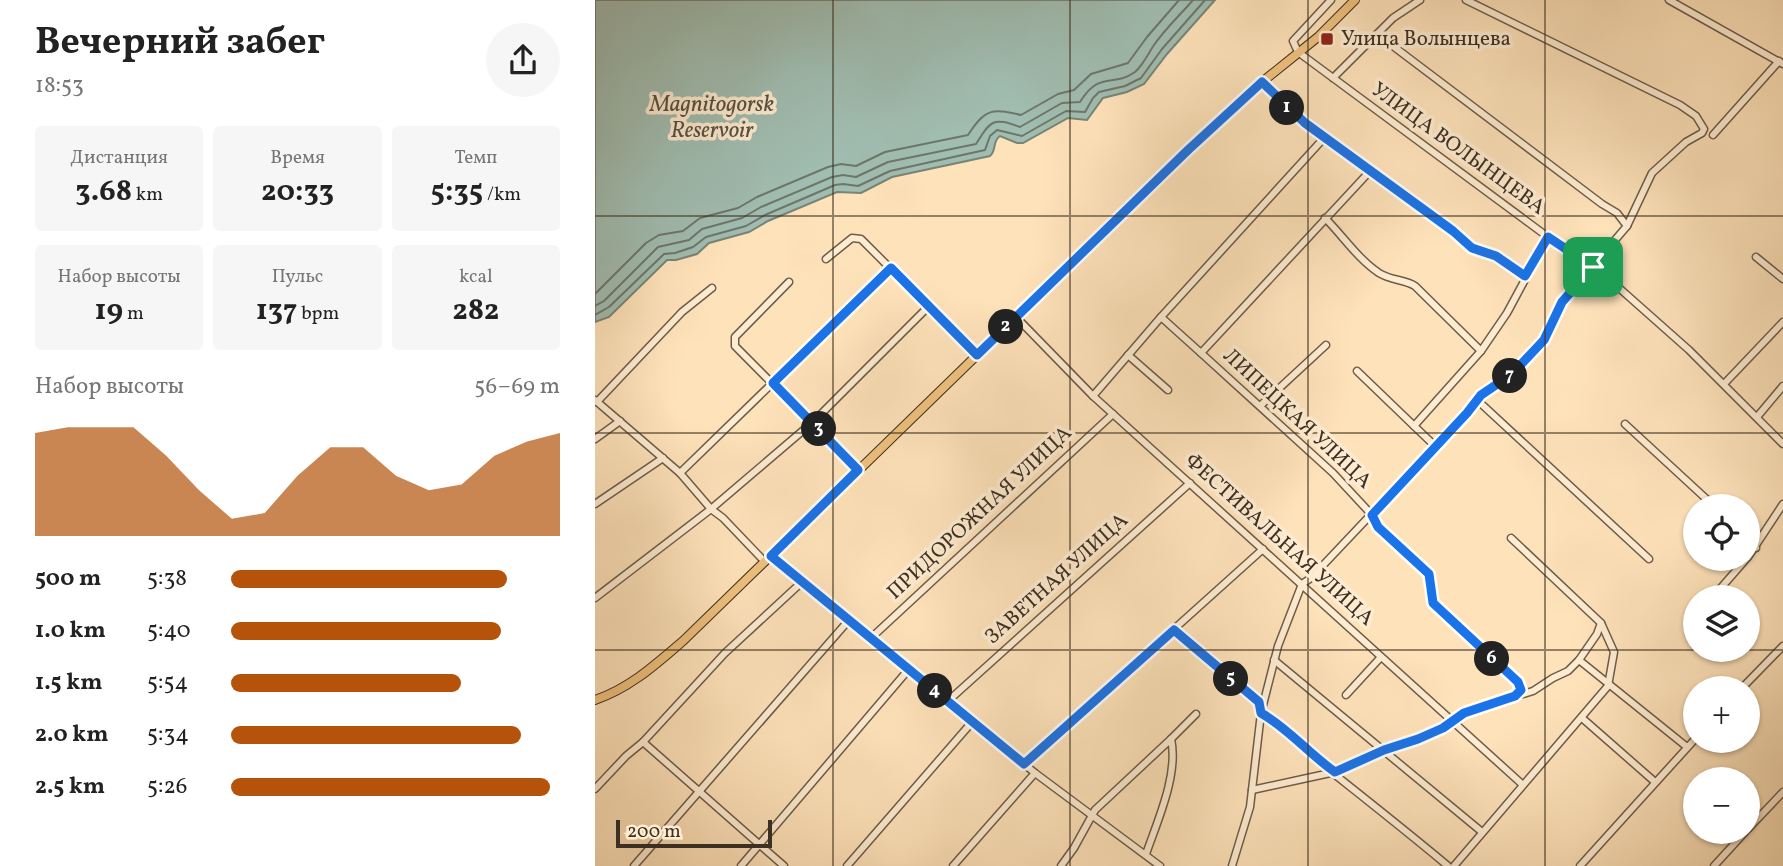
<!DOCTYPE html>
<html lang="ru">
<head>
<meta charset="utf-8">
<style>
	body { margin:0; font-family:Vollkorn,serif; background:#f6f6f6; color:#222; height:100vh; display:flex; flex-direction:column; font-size:26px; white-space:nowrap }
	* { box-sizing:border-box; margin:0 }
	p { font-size:23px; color:#767676 }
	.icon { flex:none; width:38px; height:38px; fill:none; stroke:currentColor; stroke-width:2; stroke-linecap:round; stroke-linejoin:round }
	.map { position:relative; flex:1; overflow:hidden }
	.drawer { display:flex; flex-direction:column; background:#fff; width:595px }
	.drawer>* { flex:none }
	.tools { position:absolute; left:1088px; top:494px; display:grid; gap:14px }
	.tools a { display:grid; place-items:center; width:77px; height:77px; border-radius:50%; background:#fff; box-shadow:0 2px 5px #0004; font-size:35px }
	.scale { position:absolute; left:21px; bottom:18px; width:156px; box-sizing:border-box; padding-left:7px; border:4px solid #3d2f21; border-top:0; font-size:19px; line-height:24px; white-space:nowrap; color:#3d2f21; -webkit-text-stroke:5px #feecd2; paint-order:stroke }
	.pin { position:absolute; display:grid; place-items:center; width:60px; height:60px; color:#fff; margin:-30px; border-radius:14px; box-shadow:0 4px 10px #0006 }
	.km { position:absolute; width:35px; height:35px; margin:-18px; border-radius:50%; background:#222; color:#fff; font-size:19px; line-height:35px; text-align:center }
	.round { display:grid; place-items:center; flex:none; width:74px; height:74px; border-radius:37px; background:#f6f6f6 }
	.head { display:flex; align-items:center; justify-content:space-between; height:119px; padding:0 35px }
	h1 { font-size:38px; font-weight:700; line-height:52px }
	.metrics { display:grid; grid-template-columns:repeat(3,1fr); gap:10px; height:119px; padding:7px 35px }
	.metrics div { display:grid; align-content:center; border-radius:7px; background:#f6f6f6; text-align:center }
	.metrics b { font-size:30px; font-weight:700 }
	.metrics small { font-size:19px; font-weight:400 }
	.metrics p { font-size:19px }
	.chart { height:196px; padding:14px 35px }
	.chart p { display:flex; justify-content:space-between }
	.chart svg { width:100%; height:126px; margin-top:7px; fill:#b45309; opacity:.7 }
	ul { padding:0 35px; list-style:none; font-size:23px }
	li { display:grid; grid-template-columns:112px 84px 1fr; align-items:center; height:52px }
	li i { height:18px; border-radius:9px; background:#b45309 }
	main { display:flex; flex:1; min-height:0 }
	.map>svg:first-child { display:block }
	.water { fill:#a0bdb1; stroke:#788477; stroke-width:2 }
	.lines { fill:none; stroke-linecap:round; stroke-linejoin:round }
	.shore { stroke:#6e7669; stroke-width:2 }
	.minor-casing { stroke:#6d5c47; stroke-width:9 }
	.major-casing { stroke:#3d2f21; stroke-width:10 }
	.minor { stroke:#feecd2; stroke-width:6 }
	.major { stroke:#efc17d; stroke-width:8 }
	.route-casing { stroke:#fff; stroke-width:14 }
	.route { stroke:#1a73e8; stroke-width:9 }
	.grid { fill:none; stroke:#3d2f21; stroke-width:2; stroke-opacity:0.55 }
	.poi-dot { fill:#8f2418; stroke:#feecd2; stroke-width:2.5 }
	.labels { text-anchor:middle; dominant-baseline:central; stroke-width:7; stroke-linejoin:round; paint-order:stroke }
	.poi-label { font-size:21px; fill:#3d2f21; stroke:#feecd2; text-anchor:start }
	.street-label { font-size:21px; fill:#3d2f21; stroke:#feecd2 }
	.water-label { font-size:23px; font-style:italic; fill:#565245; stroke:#feecd2 }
</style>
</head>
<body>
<main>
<section class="drawer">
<div class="head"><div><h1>Вечерний забег</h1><p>18:53</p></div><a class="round"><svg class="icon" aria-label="share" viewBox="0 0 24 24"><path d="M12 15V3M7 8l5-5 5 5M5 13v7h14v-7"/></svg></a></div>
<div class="metrics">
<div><p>Дистанция</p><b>3.68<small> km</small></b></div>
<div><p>Время</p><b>20:33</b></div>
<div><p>Темп</p><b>5:35<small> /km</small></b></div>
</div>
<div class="metrics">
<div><p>Набор высоты</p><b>19<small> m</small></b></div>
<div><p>Пульс</p><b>137<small> bpm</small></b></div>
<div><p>kcal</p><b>282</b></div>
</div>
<div class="chart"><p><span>Набор высоты</span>56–69 m</p>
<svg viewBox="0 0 160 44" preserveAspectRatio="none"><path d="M0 44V8L10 6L20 6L30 6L40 16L50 28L60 38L70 36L80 23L90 13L100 13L110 23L120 28L130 26L140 16L150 11L160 8V44z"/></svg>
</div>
<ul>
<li><b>500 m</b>5:38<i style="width:84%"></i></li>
<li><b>1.0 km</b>5:40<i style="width:82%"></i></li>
<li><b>1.5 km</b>5:54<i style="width:70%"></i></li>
<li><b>2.0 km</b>5:34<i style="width:88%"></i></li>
<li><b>2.5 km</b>5:26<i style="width:97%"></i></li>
</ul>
</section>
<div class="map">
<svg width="1188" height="866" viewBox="0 0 1188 866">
	<rect width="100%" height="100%" fill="#fee2ba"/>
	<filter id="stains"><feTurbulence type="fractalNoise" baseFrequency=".00286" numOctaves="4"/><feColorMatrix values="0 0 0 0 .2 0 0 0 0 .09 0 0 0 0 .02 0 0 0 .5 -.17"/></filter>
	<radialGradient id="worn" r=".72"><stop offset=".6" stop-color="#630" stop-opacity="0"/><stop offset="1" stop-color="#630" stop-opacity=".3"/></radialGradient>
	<path class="water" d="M0,0H620L572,54L549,84L532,92L508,98L492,120L473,118L428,143H422L405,136C397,141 402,150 395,156L297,177L266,193L242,192L173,221L154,232L114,243L102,254L81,260H72L14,317L0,322Z"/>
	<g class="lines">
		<g class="shore">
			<path d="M0,294L51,243L64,235L88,231L105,218L143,208L162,197L233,167L246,164L261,166L290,152L373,135C390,109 396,108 426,115L463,94L479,90L496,74L533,63L552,37L584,0"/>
			<path d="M0,306L9,301L63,247L94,240L107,229L147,218L166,207L237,177L248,175L261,177L293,162L381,144C396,120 398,117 425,127L467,103L485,102C505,70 517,88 540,72C548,65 553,54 559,45C570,29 585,15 598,0"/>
			<polyline points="0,315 14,307 69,254 80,253 98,247 111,237 151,226 170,215 240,185 248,184 263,186 295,171 390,150 395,136 402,130 427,136 471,111 490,112 498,98 504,92 530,86 546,78 567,49 610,0"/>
		</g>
		<g class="minor-casing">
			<g id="minor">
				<polyline points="736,0 698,41 703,52 953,237 1006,272 1094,350 1188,444"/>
				<polyline points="871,0 1085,105 1101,116 1109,129 1107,133 1091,142 1057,173 1032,226"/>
				<polyline points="1074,0 1188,64"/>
				<polyline points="738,78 798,18 825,0"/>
				<polyline points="667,82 710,123 858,231 877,249 908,260 930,276"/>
				<polyline points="1118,135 1184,61"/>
				<path d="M730,218C748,236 763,259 784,273C797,281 809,279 820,286L886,351"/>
				<polyline points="1161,257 1188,279"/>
				<polyline points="231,259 257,238 266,239 382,355"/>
				<polyline points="194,282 140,337 140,346 263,470"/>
				<polyline points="421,317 498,396 928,785"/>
				<polyline points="566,317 606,353 776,170"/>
				<polyline points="606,353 738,473 777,515 783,527 832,571 835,577 837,603 923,682 926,690 920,696"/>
				<polyline points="533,355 573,390"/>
				<polyline points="762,371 841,447"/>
				<polyline points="1129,384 1188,322"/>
				<polyline points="498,396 566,317 729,138"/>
				<polyline points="881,399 1054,559"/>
				<polyline points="0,400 85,473 116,509 128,518 170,562"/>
				<polyline points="2,402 87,312 117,288"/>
				<polyline points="665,406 731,345"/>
				<polyline points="1162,417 1188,386"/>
				<polyline points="1030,424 1119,506"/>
				<polyline points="819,426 886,351 912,313 953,237"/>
				<polyline points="0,439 25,421"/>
				<polyline points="85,473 296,268"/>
				<polyline points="0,504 68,458"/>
				<polyline points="1153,540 1161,548"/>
				<polyline points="176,556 440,773 565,866"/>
				<polyline points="1153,557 1188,504"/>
				<polyline points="1118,597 1152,558"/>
				<polyline points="0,598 116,509 218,422 334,306"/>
				<polyline points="1095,622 1101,616"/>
				<path d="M579,630L661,700L666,706V713C687,725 701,743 719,758C764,794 809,829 853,866"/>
				<polyline points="276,638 518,414"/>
				<polyline points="679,660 887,832"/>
				<polyline points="984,660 1092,747"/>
				<polyline points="1147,688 1188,646"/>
				<polyline points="751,695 786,657"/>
				<polyline points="353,701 595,483"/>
				<polyline points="987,718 1060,782"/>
				<polyline points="576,739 601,714"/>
				<polyline points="48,742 189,866"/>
				<polyline points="429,764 668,549"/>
				<polyline points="0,789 31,756 48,742 130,653 207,582"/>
				<polyline points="657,790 740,772 744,768 823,739 879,709 938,691 958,678 973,671 984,660 1002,634 1006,623"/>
				<polyline points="1153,829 1188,792"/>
				<polyline points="39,866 254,620"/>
				<polyline points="146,866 314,669"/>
				<polyline points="252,866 378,721"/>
				<polyline points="358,866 440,773"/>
				<path d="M466,866L479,848L500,810L576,739C584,774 562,822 551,854"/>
				<polyline points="637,866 655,807 666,713 683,646 707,584 716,578 872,413 886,395 911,380 949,340 967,302 1032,226 1022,213 1007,204 782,34"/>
				<polyline points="859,866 1013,686 1019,652 1006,623 916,538"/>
				<polyline points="985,866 1101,738"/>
				<polyline points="1119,866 1151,831"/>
			</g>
		</g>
		<g class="major-casing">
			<path id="major" d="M0,700C35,688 60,665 88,641L593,150L667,82L723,37L760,0"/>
		</g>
		<use href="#minor" class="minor"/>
		<use href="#major" class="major"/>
	</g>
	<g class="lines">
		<g class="route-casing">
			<path id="route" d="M667,82L710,123L858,231L877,248L901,256L930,276L953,237L998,267L967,302L949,340L917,374L886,395L872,413L777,515L783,527L834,574L838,603L923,682L926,690L920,696L869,713L848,728L823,739L789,750L740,772C714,754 694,729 666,713L664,702L579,630L429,764L176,556L263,470L178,383L296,268L382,355L593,150Z"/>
		</g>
		<use href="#route" class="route"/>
	</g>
	<path class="grid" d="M238,0V866M475,0V866M713,0V866M950,0V866M0,216H1188M0,433H1188M0,650H1188"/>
	<rect class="poi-dot" x="725" y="32" width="14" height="14" rx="3.5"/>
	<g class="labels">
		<g class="poi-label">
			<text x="746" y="39">Улица Волынцева</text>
		</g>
		<g class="street-label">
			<text transform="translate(863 149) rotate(36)">УЛИЦА ВОЛЫНЦЕВА</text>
			<text transform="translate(702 419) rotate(43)">ЛИПЕЦКАЯ УЛИЦА</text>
			<text transform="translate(385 513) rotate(-43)">ПРИДОРОЖНАЯ УЛИЦА</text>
			<text transform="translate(684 540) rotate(42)">ФЕСТИВАЛЬНАЯ УЛИЦА</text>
			<text transform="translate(462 579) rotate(-42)">ЗАВЕТНАЯ УЛИЦА</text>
		</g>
		<g class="water-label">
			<text x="117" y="105">Magnitogorsk<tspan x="117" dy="26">Reservoir</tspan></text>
		</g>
	</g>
	<rect width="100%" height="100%" filter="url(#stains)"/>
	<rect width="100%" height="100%" fill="url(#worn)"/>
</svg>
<div class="tools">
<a><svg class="icon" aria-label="locate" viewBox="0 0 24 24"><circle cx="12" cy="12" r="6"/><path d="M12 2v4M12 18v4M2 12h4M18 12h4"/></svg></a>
<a><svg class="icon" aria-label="layers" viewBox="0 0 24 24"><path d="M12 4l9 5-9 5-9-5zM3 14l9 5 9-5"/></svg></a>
<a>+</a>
<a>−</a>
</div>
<div class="scale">200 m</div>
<div class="pin" style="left:998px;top:267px;background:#1e9e55"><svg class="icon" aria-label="arrive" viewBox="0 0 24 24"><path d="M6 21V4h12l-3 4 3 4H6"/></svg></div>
<b class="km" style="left:692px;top:108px">1</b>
<b class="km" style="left:411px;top:327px">2</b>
<b class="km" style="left:224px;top:429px">3</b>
<b class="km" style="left:340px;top:691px">4</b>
<b class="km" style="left:636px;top:679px">5</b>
<b class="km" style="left:897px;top:659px">6</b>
<b class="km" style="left:915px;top:376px">7</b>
</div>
</main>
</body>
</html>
